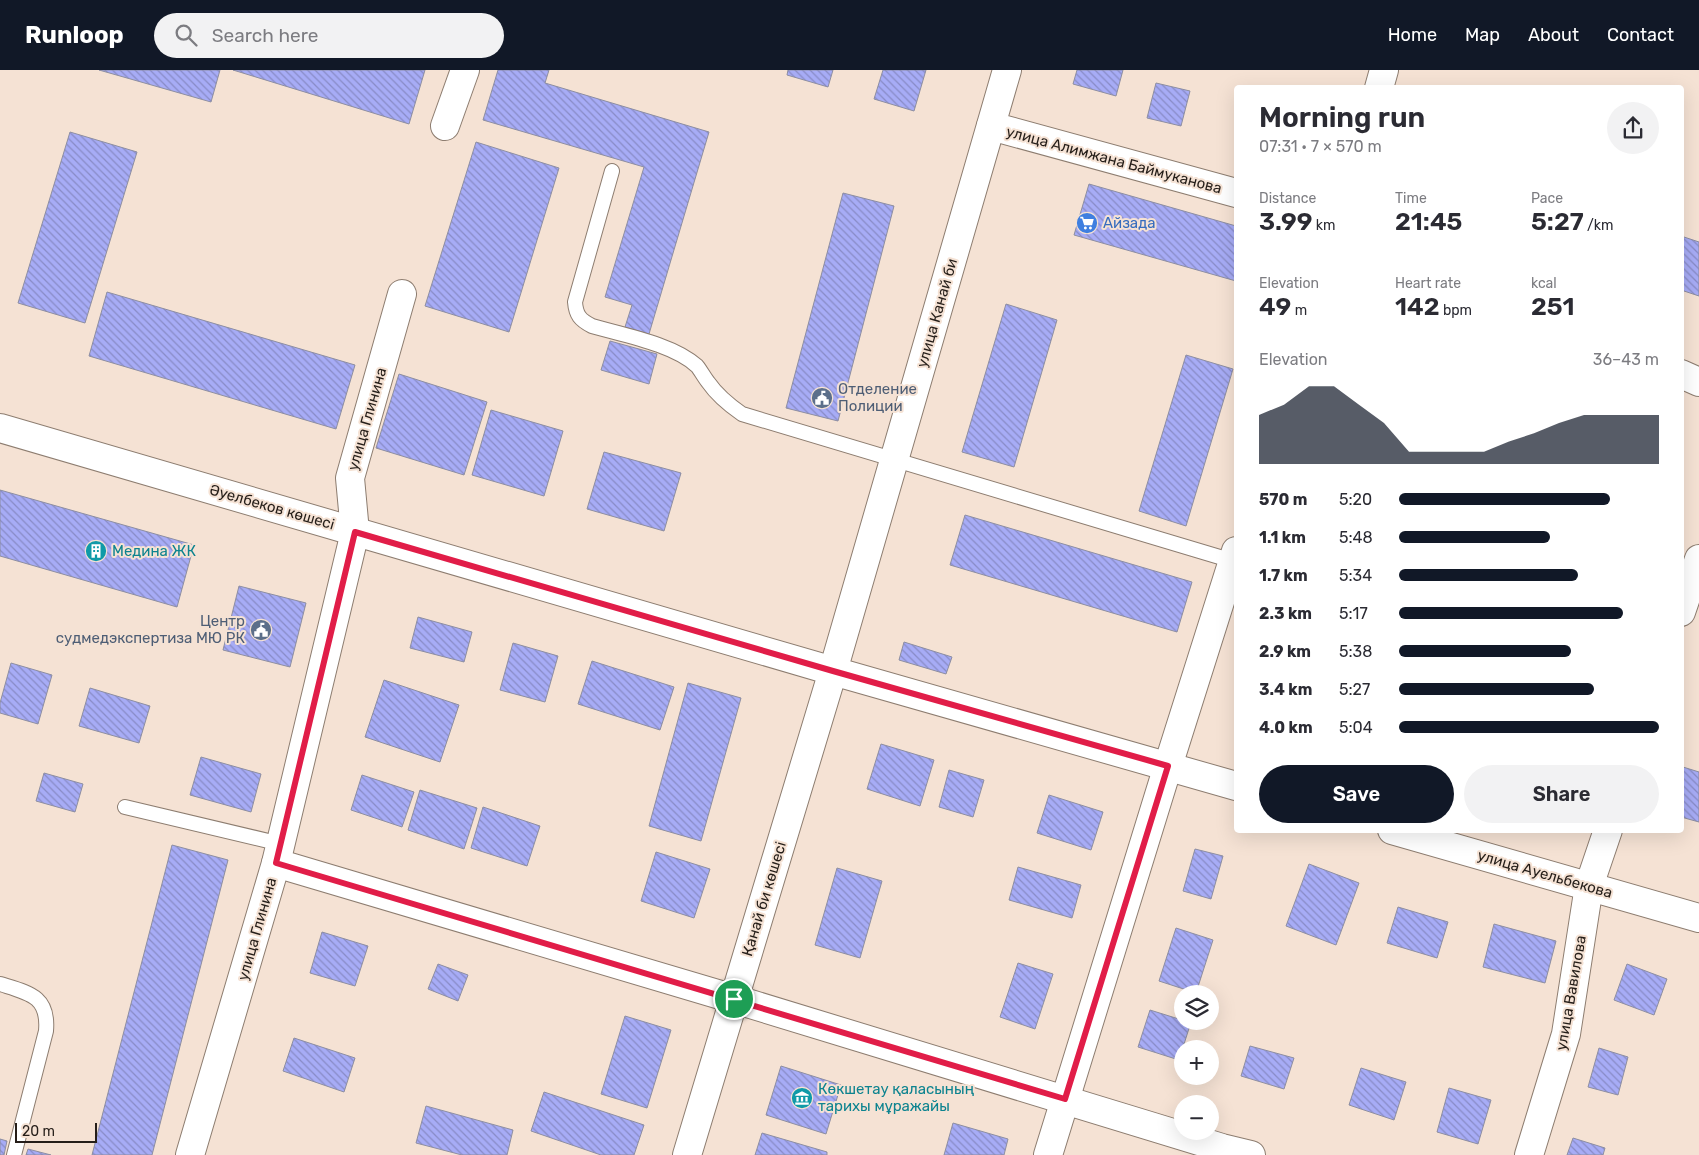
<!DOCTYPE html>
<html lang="en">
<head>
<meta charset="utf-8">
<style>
	body { margin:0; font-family:Rubik,sans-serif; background:#f2f2f3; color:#2b2b33; height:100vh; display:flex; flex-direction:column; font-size:19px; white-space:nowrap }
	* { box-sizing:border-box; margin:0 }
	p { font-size:16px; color:#7c7c81 }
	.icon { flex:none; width:28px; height:28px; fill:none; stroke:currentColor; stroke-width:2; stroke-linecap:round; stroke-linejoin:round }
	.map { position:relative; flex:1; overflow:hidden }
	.details { position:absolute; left:1234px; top:15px; width:450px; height:748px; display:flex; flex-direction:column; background:#fff; border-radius:5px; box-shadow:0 5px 20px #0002 }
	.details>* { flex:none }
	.fabs { position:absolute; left:1174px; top:915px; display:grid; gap:10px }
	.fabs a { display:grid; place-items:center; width:45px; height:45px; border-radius:50%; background:#fff; box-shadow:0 5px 20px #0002; font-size:25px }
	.scale { position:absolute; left:15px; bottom:12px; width:82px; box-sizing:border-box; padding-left:5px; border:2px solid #251e19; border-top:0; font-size:14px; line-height:18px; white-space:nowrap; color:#251e19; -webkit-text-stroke:4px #f5e2d4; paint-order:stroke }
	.pin { position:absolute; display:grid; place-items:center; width:42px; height:42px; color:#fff; margin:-21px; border:2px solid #fff; border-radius:50%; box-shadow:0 1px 5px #0007 }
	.round { display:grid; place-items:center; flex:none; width:52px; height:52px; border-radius:26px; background:#f2f2f3 }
	.headline { display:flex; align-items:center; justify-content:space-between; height:85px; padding:0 25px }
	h1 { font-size:28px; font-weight:600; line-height:38px }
	.figures { display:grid; grid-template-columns:repeat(3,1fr); gap:8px; height:85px; padding:5px 25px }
	.figures div { display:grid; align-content:center }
	.figures b { font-size:25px; font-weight:600 }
	.figures small { font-size:14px; font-weight:400 }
	.figures p { font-size:14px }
	.chart { height:140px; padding:10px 25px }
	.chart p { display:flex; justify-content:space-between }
	.chart svg { width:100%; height:90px; margin-top:5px; fill:#111827; opacity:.7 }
	.action { display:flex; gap:10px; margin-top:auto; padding:10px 25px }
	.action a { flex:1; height:58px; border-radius:30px; background:#111827; color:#fff; font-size:20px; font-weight:600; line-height:58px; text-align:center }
	.action a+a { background:#f2f2f3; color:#2b2b33 }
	ul { padding:0 25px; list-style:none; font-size:16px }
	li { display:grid; grid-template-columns:80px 60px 1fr; align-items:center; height:38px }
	li i { height:12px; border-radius:6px; background:#111827 }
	header { display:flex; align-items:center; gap:30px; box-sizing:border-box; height:70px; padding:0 25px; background:#111827; color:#fff }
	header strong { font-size:24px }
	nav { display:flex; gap:28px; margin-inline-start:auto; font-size:18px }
	.search { width:350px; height:45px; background:#f2f2f3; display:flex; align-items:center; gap:12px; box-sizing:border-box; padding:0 18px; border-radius:28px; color:#7c7c81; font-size:19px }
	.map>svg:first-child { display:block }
	.building { fill:url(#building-back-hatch); stroke:#8d8ea1 }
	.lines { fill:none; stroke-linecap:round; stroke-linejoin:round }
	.service-casing { stroke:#8d7d70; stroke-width:16 }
	.minor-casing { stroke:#8d7d70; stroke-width:30 }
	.tertiary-casing { stroke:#8d7d70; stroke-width:30 }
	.service { stroke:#fff; stroke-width:14 }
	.minor { stroke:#fff; stroke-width:28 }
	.tertiary { stroke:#fff; stroke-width:28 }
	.route-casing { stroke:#fff; stroke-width:10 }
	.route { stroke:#e11d48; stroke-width:6 }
	.labels { text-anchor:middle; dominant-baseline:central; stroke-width:4; stroke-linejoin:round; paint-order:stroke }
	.street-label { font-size:15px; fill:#251e19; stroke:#f5e2d4 }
	.shop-label { font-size:15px; fill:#366cbe; stroke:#f5e2d4; text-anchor:start }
	.service-label { font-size:15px; fill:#4e5e75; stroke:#f5e2d4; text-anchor:start }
	.culture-label { font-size:15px; fill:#0d838f; stroke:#f5e2d4; text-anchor:start }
</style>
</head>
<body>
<header>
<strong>Runloop</strong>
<div class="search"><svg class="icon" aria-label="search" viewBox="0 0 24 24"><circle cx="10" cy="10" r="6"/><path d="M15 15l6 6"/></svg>Search here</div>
<nav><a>Home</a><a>Map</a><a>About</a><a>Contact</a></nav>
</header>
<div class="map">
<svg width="1699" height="1085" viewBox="0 0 1699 1085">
	<defs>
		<pattern id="building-back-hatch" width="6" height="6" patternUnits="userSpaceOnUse" patternTransform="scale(1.25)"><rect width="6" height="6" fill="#a7acf6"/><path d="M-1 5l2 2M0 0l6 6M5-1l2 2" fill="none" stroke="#888bc6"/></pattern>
	</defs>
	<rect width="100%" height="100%" fill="#f5e2d4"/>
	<g class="building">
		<polygon points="99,0 220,0 211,32"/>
		<polygon points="233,0 425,0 409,54"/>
		<polygon points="498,0 549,0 545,13 709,62 649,264 625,257 632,235 605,227 644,97 483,50"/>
		<polygon points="788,0 833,0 828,17 787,5"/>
		<polygon points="883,0 926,0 914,41 874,29"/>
		<polygon points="1077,0 1123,0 1116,26 1073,14"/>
		<polygon points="1156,13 1190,21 1181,56 1147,48"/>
		<polygon points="70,62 137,82 85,253 18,233"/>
		<polygon points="476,72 559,98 509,262 425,236"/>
		<polygon points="1089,114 1236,156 1236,211 1074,165"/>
		<polygon points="843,123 894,136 838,351 786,338"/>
		<polygon points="1681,166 1699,172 1699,226 1681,220"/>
		<polygon points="107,222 355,295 336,359 89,286"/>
		<polygon points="1006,234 1057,250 1014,397 962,382"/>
		<polygon points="610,271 657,284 649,314 601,300"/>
		<polygon points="1186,285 1233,299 1186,456 1139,441"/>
		<polygon points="399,304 487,332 464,405 376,378"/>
		<polygon points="491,340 563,361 544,426 472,405"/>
		<polygon points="604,382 681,403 664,461 587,439"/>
		<polygon points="0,420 194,475 177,537 0,486"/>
		<polygon points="965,445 1192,512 1177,562 950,495"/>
		<polygon points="239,516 306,533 290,597 223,580"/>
		<polygon points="418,547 472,562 464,592 410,578"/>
		<polygon points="904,572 952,587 946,604 899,590"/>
		<polygon points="513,573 558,586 545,632 500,620"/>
		<polygon points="592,591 674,617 660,660 578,634"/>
		<polygon points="11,593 52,605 38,654 0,643 0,633"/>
		<polygon points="384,610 459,635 440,692 365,667"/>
		<polygon points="688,613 741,628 701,771 649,756"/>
		<polygon points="90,618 150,636 139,673 79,656"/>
		<polygon points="881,674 934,690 920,736 867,719"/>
		<polygon points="201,687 261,704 251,742 190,725"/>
		<polygon points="1683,697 1699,702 1699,752 1681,747"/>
		<polygon points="949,700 984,710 973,747 939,737"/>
		<polygon points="44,703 83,714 75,742 36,731"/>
		<polygon points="362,705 414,722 402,757 351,740"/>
		<polygon points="420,720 477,738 464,779 408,760"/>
		<polygon points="1049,725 1103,742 1091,780 1037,763"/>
		<polygon points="483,737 540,756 527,796 471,778"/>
		<polygon points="172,775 228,790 152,1085 92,1085"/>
		<polygon points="1195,779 1223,786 1211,829 1183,821"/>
		<polygon points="656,782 710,799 694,848 641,831"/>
		<polygon points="1309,794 1359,813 1336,875 1286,856"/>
		<polygon points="1018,797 1081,815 1072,848 1009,830"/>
		<polygon points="837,798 882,811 860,888 815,875"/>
		<polygon points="1398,837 1448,852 1437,888 1387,873"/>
		<polygon points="1494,854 1556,871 1545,913 1483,897"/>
		<polygon points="1176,858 1213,870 1196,923 1159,911"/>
		<polygon points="322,862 368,876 355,916 310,903"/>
		<polygon points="1018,893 1053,904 1035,959 1000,947"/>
		<polygon points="438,894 468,905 458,931 428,919"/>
		<polygon points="1627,894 1667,909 1654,945 1614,930"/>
		<polygon points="1150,940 1182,950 1182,951 1191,952 1179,990 1138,977"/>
		<polygon points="625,946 671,960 647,1038 601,1024"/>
		<polygon points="294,968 355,988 344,1022 283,1001"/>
		<polygon points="1250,976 1294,988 1284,1019 1241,1006"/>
		<polygon points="1599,978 1628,987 1618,1025 1588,1017"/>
		<polygon points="781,996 841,1015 826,1064 766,1045"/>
		<polygon points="1361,998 1406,1012 1394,1050 1349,1035"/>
		<polygon points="1449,1018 1491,1030 1478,1074 1437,1062"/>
		<polygon points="544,1022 644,1055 634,1085 601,1085 531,1061"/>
		<polygon points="426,1036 513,1060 507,1085 462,1085 416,1073"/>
		<polygon points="953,1053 1008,1069 1004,1085 944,1085"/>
		<polygon points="762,1063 827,1082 827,1085 755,1085"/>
		<polygon points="1573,1068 1605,1078 1603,1085 1567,1085"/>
		<polygon points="0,1069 7,1071 4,1085 0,1085"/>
		<polygon points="28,1079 51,1085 26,1085"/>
	</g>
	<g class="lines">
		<g class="service-casing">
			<g id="service">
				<path d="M612,101L575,232C576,245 580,250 592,256C623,265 673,274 697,296C701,301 704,307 708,312C717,325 729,335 742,344L1233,491"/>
				<polyline points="125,737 281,774"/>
				<path d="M0,914C29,923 49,926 46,961L14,1085"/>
			</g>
		</g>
		<g class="minor-casing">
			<g id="minor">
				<polyline points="1379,18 1384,0"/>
				<polyline points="445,56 465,0"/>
				<polyline points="991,56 1236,123"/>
				<polyline points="1681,304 1699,312"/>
				<polyline points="1681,542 1699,489"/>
				<polyline points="833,601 1236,716"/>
				<polyline points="1392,760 1699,848"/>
				<polyline points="276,793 734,929 1222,1078 1251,1085"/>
				<polyline points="190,1085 276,793 355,462 350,408 402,224"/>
				<polyline points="1048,1085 1168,696 1236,481"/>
				<polyline points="1529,1085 1566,964 1589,816 1608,760"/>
			</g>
		</g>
		<g class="tertiary-casing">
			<g id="tertiary">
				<polyline points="0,358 833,601"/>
				<polyline points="687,1085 833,601 1007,0"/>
			</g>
		</g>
		<use href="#service" class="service"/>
		<use href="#minor" class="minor"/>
		<use href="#tertiary" class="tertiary"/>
	</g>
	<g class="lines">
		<g class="route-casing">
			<polygon id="route" points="355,462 833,601 1168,696 1065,1029 276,793"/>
		</g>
		<use href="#route" class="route"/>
	</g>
	<defs>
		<g id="supermarket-disc" transform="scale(1.125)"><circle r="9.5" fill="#3f7fe0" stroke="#f5e2d4"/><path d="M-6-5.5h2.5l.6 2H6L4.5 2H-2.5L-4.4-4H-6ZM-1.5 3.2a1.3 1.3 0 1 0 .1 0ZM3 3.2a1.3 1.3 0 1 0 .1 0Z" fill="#fff"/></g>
		<g id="civic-disc" transform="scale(1.125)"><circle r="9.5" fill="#5c6f8a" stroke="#f5e2d4"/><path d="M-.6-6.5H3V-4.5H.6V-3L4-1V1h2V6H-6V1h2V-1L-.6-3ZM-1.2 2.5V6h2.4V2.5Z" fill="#fff"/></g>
		<g id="building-disc" transform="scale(1.125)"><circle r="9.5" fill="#0f9aa8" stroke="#f5e2d4"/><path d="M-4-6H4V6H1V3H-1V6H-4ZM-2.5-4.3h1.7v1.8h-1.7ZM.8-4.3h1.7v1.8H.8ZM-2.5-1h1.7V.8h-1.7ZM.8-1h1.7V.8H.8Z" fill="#fff"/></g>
		<g id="museum-disc" transform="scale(1.125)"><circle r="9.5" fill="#0f9aa8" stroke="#f5e2d4"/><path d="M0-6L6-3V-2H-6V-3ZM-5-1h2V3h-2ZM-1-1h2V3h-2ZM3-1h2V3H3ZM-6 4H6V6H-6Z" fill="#fff"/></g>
	</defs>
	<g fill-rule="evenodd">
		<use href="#supermarket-disc" x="1087" y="153"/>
		<use href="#civic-disc" x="822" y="328"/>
		<use href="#building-disc" x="96" y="481"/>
		<use href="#civic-disc" x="261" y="560"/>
		<use href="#museum-disc" x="802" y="1028"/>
	</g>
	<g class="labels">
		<g class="street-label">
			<text transform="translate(1114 90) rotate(15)">улица Алимжана Баймуканова</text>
			<text transform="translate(937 243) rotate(-74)">улица Канай би</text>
			<text transform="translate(367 349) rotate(-74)">улица Глинина</text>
			<text transform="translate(272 437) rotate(16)">Әуелбеков көшесі</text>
			<text transform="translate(1545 804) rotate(16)">улица Ауельбекова</text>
			<text transform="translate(764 829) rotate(-73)">Қанай би көшесі</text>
			<text transform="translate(257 859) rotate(-74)">улица Глинина</text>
			<text transform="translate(1571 923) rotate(-80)">улица Вавилова</text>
		</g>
		<g class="shop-label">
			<text x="1103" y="153">Айзада</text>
		</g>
		<g class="service-label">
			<text x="838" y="319">Отделение<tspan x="838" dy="17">Полиции</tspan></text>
			<text x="245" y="551" text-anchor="end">Центр<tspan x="245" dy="17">судмедэкспертиза МЮ РК</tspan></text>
		</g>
		<g class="culture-label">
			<text x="112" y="481">Медина ЖК</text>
			<text x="818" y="1019">Көкшетау қаласының<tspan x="818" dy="17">тарихы мұражайы</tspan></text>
		</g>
	</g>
</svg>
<div class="fabs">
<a><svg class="icon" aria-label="layers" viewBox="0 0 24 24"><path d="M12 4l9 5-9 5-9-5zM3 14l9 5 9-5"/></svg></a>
<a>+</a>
<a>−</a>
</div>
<div class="scale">20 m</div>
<div class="pin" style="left:734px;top:929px;background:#1e9e55"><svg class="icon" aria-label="arrive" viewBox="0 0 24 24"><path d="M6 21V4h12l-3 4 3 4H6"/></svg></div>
<section class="details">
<div class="headline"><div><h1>Morning run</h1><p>07:31 · 7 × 570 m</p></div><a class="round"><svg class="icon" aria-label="share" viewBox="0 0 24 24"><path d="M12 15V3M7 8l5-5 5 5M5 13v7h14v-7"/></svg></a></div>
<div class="figures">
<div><p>Distance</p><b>3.99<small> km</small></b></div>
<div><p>Time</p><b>21:45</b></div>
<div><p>Pace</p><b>5:27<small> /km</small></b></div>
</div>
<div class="figures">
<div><p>Elevation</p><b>49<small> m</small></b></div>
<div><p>Heart rate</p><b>142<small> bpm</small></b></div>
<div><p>kcal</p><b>251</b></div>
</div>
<div class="chart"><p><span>Elevation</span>36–43 m</p>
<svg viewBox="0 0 160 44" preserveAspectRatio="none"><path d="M0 44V20L10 15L20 6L30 6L40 15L50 24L60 38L70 38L80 38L90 38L100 33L110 29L120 24L130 20L140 20L150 20L160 20V44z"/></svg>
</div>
<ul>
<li><b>570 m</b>5:20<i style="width:81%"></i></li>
<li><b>1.1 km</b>5:48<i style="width:58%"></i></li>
<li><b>1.7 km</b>5:34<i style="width:69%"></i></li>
<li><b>2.3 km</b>5:17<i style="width:86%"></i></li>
<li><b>2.9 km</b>5:38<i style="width:66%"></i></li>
<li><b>3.4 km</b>5:27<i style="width:75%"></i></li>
<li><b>4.0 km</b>5:04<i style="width:100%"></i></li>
</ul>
<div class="action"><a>Save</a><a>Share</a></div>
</section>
</div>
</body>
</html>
